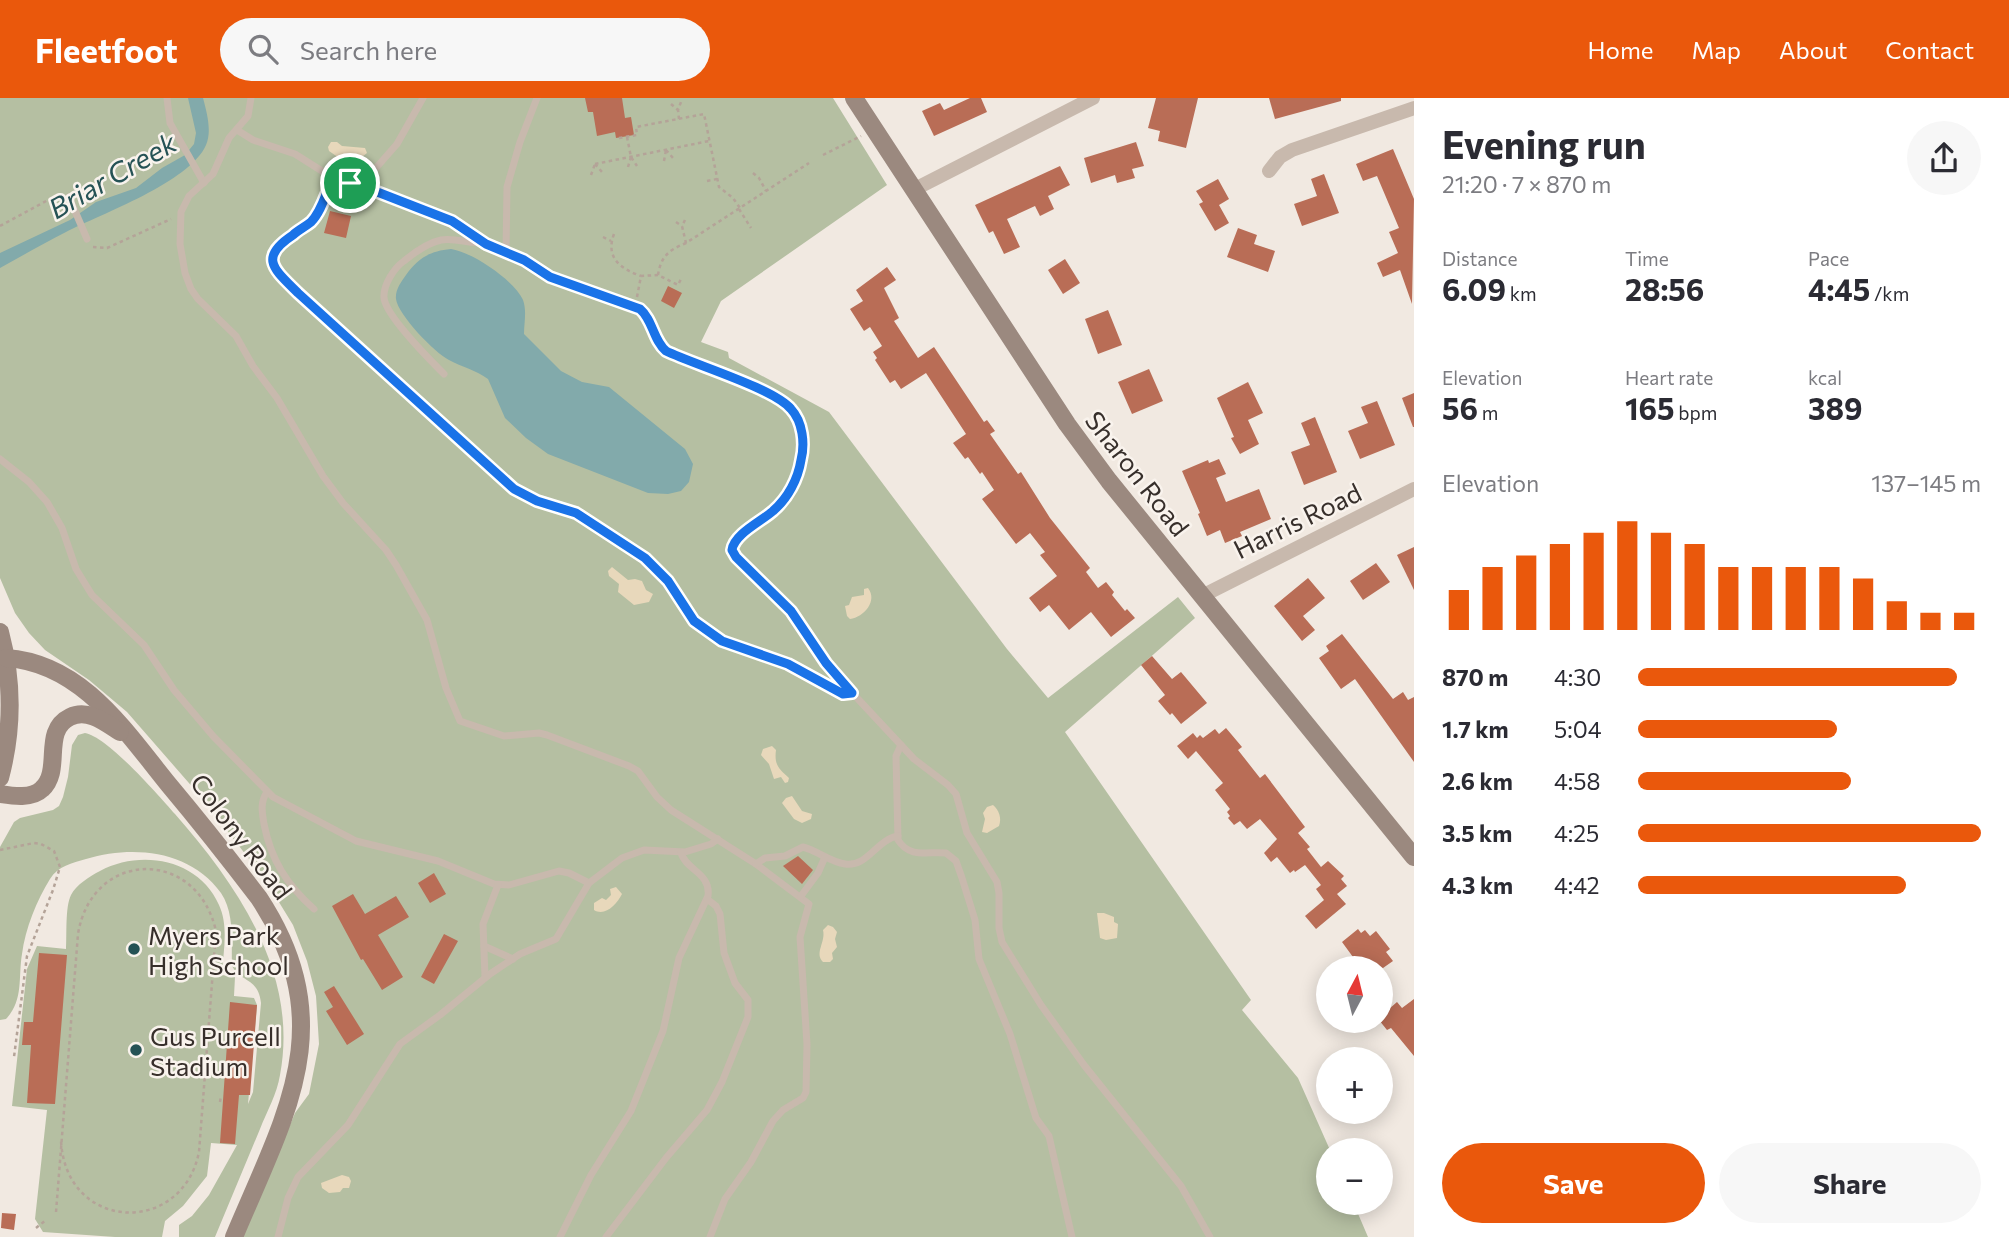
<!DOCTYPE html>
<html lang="en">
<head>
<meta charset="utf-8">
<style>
	body { margin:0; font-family:Commissioner,sans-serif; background:#f7f7f7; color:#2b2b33; height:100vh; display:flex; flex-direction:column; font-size:26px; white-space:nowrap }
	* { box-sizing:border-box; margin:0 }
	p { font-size:23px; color:#7c7c81 }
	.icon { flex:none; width:38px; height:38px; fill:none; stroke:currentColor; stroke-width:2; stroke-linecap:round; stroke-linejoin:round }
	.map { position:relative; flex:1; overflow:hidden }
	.sheet { display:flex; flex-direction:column; background:#fff; width:595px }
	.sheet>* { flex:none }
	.needle { width:46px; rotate:7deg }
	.buttons { position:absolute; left:1316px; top:858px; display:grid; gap:14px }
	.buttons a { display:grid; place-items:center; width:77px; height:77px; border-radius:50%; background:#fff; box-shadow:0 4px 18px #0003; font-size:35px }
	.pin { position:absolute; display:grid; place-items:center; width:60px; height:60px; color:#fff; margin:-30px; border:4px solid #fff; border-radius:50%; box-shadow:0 2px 7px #0007 }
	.round { display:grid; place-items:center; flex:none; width:74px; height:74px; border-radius:37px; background:#f7f7f7 }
	.headline { display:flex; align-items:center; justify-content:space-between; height:119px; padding:0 28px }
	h1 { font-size:38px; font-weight:700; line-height:52px }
	.figures { display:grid; grid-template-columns:repeat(3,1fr); gap:10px; height:119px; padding:7px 28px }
	.figures div { display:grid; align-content:center }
	.figures b { font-size:30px; font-weight:700 }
	.figures small { font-size:19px; font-weight:400 }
	.figures p { font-size:19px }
	.chart { height:196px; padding:14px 28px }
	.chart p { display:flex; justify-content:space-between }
	.chart svg { width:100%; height:126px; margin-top:7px; stroke:#ea580c; stroke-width:6 }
	.primary-button { display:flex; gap:14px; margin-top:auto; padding:14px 28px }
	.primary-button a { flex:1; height:80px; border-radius:42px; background:#ea580c; color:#fff; font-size:28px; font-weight:700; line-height:80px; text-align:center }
	.primary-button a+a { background:#f7f7f7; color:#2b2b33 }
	ul { padding:0 28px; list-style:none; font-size:23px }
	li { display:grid; grid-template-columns:112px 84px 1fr; align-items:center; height:52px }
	li i { height:18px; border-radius:9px; background:#ea580c }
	header { display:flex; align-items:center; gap:42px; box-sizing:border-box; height:98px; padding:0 35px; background:#ea580c; color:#fff }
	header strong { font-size:33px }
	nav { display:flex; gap:38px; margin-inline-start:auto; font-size:24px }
	.search { width:490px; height:63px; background:#f7f7f7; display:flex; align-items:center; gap:18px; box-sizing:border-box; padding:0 24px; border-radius:38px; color:#7c7c81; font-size:26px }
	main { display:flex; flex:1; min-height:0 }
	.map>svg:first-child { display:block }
	.green { fill:#b5bfa2 }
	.sand { fill:#e8d8bb }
	.water { fill:#82aaab }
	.building { fill:#b96d56 }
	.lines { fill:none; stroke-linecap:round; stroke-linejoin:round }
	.path { stroke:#b4a398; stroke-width:2.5; stroke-dasharray:3.5 3.5; stroke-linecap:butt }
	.lane { stroke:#c8b9ad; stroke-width:7 }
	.street { stroke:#c8b9ad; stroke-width:14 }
	.secondary { stroke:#9b897f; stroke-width:18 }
	.route-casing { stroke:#fff; stroke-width:14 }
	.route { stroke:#1a73e8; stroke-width:9 }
	.poi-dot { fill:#255255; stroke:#f9f3ed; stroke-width:2.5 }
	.labels { text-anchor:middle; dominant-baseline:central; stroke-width:5; stroke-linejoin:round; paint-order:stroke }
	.street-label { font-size:26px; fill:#372f2b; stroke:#f9f3ed }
	.poi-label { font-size:26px; fill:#372f2b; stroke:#f9f3ed; text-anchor:start }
	.water-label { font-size:28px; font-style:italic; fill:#255255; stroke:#f9f3ed }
</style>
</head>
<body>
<header>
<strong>Fleetfoot</strong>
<div class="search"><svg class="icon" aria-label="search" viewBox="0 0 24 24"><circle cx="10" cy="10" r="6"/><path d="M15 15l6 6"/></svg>Search here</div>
<nav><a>Home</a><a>Map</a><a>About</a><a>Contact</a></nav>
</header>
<main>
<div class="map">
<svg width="1414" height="1139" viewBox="0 0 1414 1139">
	<rect width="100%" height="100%" fill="#f1e9e1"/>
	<g class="green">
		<polygon points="0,0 833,0 887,87 721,203 701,244 728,254 729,260 829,314 1007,551 1048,600 1178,499 1195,520 1065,634 1251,902 1242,912 1298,980 1330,1052 1328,1104 1353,1104 1368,1139 243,1139 295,1015 309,996 319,946 316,898 307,863 293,827 266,783 202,700 127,614 89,582 45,552 29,535 15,515 0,480"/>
		<path d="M85,635C108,639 158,697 175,716C238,788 299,876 280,977C277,996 267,1013 260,1031C245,1067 230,1103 215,1139H179V1127L192,1118L209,1097L237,1047L211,1045L207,1078L183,1108L165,1123L162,1139H115L43,1134L35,1121L47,1012L12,1008L27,871L37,848L66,851C67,837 65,809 71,797C76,787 90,778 100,773C141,751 199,761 219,807C229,829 223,854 222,877L235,879L234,898L254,900L257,907L248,1006L253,994L261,905C258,879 241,885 232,868C231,844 235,816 221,795C190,752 133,747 86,761C72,765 58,768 50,781C37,802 25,831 22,856C18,879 24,902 6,921L0,922V749L14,724L20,720L53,712L59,708L63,699L68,679L72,647L78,637Z"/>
	</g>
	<g class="sand">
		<polygon points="331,44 337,44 342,48 365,50 367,55 357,63 350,59 342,62 329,53 328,49"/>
		<polygon points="612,469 628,482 635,481 642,483 646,492 653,496 649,504 634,507 618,494 619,486 609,478 608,473"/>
		<path d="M868,490C878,503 864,519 850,521L847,518L845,508L849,507L852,499L864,497V491Z"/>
		<path d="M772,648L776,652C774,667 779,671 789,680L788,684L785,685L781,679L774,681L769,666L761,657L763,651Z"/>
		<polygon points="792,698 802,713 812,716 811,721 802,725 794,721 782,705 786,700"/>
		<path d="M993,707C999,712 1002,720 999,728L987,735L982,734L985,721L983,715L987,709Z"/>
		<path d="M616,789L622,796C617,806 605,819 594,812V805L602,800L606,802L611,797L610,791Z"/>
		<polygon points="1097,815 1104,815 1114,819 1114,824 1118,826 1117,840 1106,842 1100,840"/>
		<path d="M828,827L833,829L837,834L835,841L837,849L832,855L833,861L830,864H823C814,855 826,844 823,832Z"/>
		<polygon points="342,1077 349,1079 351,1083 349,1090 343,1090 340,1094 329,1095 322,1090 321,1085"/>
	</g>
	<g class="water">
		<path d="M188,0H203C207,15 212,33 206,47C190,84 101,116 66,134C44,145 22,158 0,170V155L70,122L96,104L136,90L162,70L185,57L194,46L196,35Z"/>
		<path d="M451,151C472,154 514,182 523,202C527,213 524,225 524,236L561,273L582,284L609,289L685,351L693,366L689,384L681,393L668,396L648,395L548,356L526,340L505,320L488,281C476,272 462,269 449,262C435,255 398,217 396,201C395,192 401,184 406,177C418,160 430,153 451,151Z"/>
	</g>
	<g class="building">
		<polygon points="585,0 622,0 625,20 631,19 634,37 616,40 615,34 597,38 593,14 588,14"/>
		<polygon points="970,0 981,0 987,14 934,38 922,13 940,5 944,12"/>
		<polygon points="1156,0 1198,0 1186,50 1158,43 1160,33 1148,30"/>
		<polygon points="1269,0 1341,0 1341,3 1275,21"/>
		<polygon points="1136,44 1144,68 1132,71 1135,80 1117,85 1115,77 1091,85 1084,60"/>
		<polygon points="1393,51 1414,101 1412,206 1400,172 1383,179 1377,165 1398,155 1389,134 1399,130 1377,78 1363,83 1356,66"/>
		<polygon points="1060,68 1070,87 1048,98 1054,111 1040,118 1035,108 1007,121 1020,149 1004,156 993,133 989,135 975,107"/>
		<polygon points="1324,76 1339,115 1302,128 1294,106 1317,98 1311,81"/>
		<polygon points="1218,81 1229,101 1219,107 1229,125 1215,133 1199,106 1203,104 1196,93"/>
		<polygon points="330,113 351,118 346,140 324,135"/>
		<polygon points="1238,130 1257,137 1254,146 1275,153 1268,174 1227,159"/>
		<polygon points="1065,161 1080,185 1063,196 1048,172"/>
		<polygon points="887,169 896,182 884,190 899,220 894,223 918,260 934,249 984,324 987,322 995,333 990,336 1018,376 1021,374 1050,420 1090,470 1086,474 1098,490 1106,484 1114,494 1112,497 1125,513 1127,511 1135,520 1111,539 1091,514 1069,532 1049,507 1040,514 1029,500 1057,478 1040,457 1045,454 1030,435 1016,446 982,401 994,392 982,374 980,376 968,359 965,361 953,345 966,336 926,275 901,291 895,282 890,285 875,262 877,260 873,254 882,248 870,229 864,233 850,211 863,203 856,192"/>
		<polygon points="668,188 682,195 674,210 661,203"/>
		<polygon points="1108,212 1122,247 1098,256 1085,221"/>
		<polygon points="1149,271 1163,303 1132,316 1118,284"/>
		<polygon points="1248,284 1263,315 1248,322 1259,346 1240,356 1231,340 1234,339 1217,300"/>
		<polygon points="1414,295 1414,329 1413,329 1402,300"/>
		<polygon points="1377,303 1395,347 1360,361 1348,333 1368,325 1361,309"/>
		<polygon points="1315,319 1337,374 1304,387 1291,354 1310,347 1301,325"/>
		<polygon points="1219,361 1226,376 1216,380 1226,404 1259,391 1271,421 1240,434 1242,438 1225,445 1220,432 1207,438 1198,416 1200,415 1182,373 1208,362 1209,365"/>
		<polygon points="1414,449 1414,492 1397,457"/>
		<polygon points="1376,465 1390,484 1363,502 1350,483"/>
		<polygon points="1308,480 1325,500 1303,518 1315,532 1302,543 1274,508"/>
		<polygon points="1342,536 1393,601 1403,594 1408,602 1414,599 1414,664 1355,581 1341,591 1319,560 1329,553 1326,548"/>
		<polygon points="1152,558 1172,581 1181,574 1207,605 1181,626 1172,615 1170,617 1158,603 1165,597 1141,567"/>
		<polygon points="1226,630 1242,649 1238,652 1260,680 1265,676 1305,729 1298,735 1310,749 1307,751 1321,769 1328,763 1344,778 1341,781 1347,788 1337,796 1346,806 1316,831 1305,818 1324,802 1316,791 1321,787 1305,767 1295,774 1294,772 1290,775 1277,759 1271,764 1264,755 1277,741 1260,721 1247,731 1240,723 1234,727 1228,720 1230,718 1227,714 1230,711 1215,692 1223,685 1196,653 1188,661 1177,648 1193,635 1197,640 1200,637 1203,640 1215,631 1219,636"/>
		<polygon points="798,758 813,772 802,786 783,768"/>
		<polygon points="434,775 446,796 430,805 418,785"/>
		<polygon points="353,796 365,816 396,798 409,819 378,837 403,879 382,892 363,861 361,862 332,808"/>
		<polygon points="1358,831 1361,835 1365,832 1370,838 1376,833 1390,851 1386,854 1393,863 1383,870 1361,870 1342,844"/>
		<polygon points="444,836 458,843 434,886 421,879"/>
		<polygon points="39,855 67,857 55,1006 27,1005 31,947 22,947 24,924 33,924"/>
		<polygon points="334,888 364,936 347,947 326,913 333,909 324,894"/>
		<polygon points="1414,901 1414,958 1391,930 1387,932 1379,922 1381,918 1397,904 1402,910"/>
		<polygon points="230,904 257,907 250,997 239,997 235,1046 220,1045"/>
		<polygon points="2,1115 16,1116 14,1132 1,1130"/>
	</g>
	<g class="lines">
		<g class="path">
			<polyline points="671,6 678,12"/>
			<polyline points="679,21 678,12 681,4"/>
			<polyline points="627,39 631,59 637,68"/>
			<polyline points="619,40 637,37 636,29 704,16 719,89 733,100 740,110"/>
			<polyline points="666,52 673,60"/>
			<polyline points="823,57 861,38"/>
			<polyline points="664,63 666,52"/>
			<polyline points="595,66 709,43"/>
			<polyline points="595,66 602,74"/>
			<polyline points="628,69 631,59"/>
			<polyline points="753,75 759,80 766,93"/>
			<polyline points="591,77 595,66"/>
			<polyline points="707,83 717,81"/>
			<polyline points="739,111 751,130"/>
			<polyline points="685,122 682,128 686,145"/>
			<polyline points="676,124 682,128"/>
			<polyline points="0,128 61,95"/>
			<path d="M614,136C605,160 621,171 641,178"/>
			<polyline points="603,139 611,143"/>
			<polyline points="93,149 107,150 171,121"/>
			<path d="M658,177C661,158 669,152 686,145L809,65"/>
			<polyline points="637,199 641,178 658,177 678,187 682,179"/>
			<polyline points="0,752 34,745 41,746 54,753 60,769 53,792 27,858 14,959"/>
			<polyline points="220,1004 221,998"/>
			<path d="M56,1114L78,836C92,751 197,749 216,833L199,1054C182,1139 65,1134 61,1042"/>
			<polyline points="36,1130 46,1122"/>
		</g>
		<g class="lane">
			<polyline points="167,0 170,25 204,85"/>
			<polyline points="251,0 248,18 229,40 213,76 189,98 181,114 180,146 185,175 191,191 198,201 236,238 253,268 277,300 323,378 343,405 386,452 396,467 427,522 446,590 460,623 504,638 539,635 547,637 629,668 638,673 657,699 671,712 756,766 809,806 800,839 807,946 806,994 803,1000 783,1012 773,1023 751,1064 725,1101 710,1139"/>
			<path d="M237,32L253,42L295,56L333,80L367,90L452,123L486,146L524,162L550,179L640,211C653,222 653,242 666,253L770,296L789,309L798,324L803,347L801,364L794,385L777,410L734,445L732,450L734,457L791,513L826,564L858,601L914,661L948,687L956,696L967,735L997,784L999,795V830L1002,844L1041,907L1084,967L1181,1088L1210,1139"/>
			<path d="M333,80C326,94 322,113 311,124C306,129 299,132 293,137C258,160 275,172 298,195L514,391L531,401L583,418L645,460L664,478L694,523L722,543L788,566L843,595H853"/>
			<polyline points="361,87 397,46 423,0"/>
			<polyline points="69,99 87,141"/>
			<polyline points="506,154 507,89 520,44 537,0"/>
			<path d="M444,276C430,262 386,218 384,200C383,187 394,170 404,163C415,154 427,145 441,142C456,139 470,147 483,144"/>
			<polyline points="0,361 29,384 47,404 62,430 76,471 92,497 144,547 174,592 213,638 273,699 356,743 438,763 494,786 509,787 559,773 569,775 589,785"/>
			<path d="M901,647L896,658L898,742C910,761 928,753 946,755L956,763L962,780L975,822L979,861L1010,936L1036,1020L1049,1038L1072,1139"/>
			<path d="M267,694C260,704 262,714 264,726C271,762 287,787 314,811"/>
			<path d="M756,766L765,760L785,758L803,749C818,753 830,764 845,766C867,770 877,741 898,738"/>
			<polyline points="801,798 818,775 825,759"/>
			<polyline points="484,848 513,861"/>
			<polyline points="485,879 483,826 498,787"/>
			<polyline points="278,1139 288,1100 298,1079 348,1027 400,946 440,917 490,876 520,856 556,841 589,785 622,760 644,752 685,754 711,746 718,741"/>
			<path d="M560,1139L591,1077L631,1013L663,933L679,860L708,798C711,775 686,772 681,755"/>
			<polyline points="606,1139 666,1060 707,1012 722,984 748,919 748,902 735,885 724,855 720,816 716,808 707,801"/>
		</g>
		<g class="street">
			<polyline points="1269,73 1280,59 1292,52 1414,10"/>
			<polyline points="913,92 1093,0"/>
			<polyline points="1202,498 1414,391"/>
		</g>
		<g class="secondary">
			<polyline points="854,0 1067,326 1109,383 1414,759"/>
			<path d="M0,534C13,583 13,631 0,680"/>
			<path d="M6,560C82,565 125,633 169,687C200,724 230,762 259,800C342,927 285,1017 234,1139"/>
			<path d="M0,696C13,698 32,701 42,691C63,672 41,633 70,619C88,610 106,625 120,634"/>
		</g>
	</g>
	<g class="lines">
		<g class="route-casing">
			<path id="route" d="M333,80L367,90L452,123L486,146L524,162L550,179L640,211C653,222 653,242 666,253C695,267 773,290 791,311C803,324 805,346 801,362C798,381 788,400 773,413C762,423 734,436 732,452L736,459L791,513L826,565L852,595L843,596L788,566L722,543L694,523L668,483L645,460L576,415L537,403L514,391L298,195C274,171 258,160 293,137C298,132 305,129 311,124C322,113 326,94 333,80Z"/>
		</g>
		<use href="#route" class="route"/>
	</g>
	<g class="poi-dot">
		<circle cx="134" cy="851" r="7"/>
		<circle cx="136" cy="952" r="7"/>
	</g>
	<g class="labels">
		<g class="street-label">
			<text transform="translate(1138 375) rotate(52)">Sharon Road</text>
			<text transform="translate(1297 422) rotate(-26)">Harris Road</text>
			<text transform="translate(242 738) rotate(53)">Colony Road</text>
		</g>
		<g class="poi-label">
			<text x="148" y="836">Myers Park<tspan x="148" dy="30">High School</tspan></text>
			<text x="150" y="937">Gus Purcell<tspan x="150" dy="30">Stadium</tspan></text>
		</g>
		<g class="water-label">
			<text transform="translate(112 77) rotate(-30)">Briar Creek</text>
		</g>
	</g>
</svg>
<div class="buttons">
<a><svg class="needle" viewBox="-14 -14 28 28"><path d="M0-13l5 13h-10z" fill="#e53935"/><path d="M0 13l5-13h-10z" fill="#7c7c81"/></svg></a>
<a>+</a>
<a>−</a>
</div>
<div class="pin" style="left:350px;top:85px;background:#1e9e55"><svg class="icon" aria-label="arrive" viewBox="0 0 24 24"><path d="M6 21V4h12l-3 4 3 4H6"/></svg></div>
</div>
<section class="sheet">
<div class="headline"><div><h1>Evening run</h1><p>21:20 · 7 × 870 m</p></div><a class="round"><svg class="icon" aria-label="share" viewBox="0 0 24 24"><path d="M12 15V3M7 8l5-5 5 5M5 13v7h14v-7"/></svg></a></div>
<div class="figures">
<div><p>Distance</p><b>6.09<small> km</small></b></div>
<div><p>Time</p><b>28:56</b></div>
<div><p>Pace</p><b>4:45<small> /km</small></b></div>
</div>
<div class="figures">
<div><p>Elevation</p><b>56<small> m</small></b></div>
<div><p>Heart rate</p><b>165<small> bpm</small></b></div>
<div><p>kcal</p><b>389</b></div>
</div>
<div class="chart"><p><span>Elevation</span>137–145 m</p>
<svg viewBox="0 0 160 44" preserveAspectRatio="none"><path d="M5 44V30M15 44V22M25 44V18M35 44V14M45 44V10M55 44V6M65 44V10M75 44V14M85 44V22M95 44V22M105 44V22M115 44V22M125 44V26M135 44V34M145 44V38M155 44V38"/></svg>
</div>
<ul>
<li><b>870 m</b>4:30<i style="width:93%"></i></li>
<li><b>1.7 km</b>5:04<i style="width:58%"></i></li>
<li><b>2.6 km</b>4:58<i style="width:62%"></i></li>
<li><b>3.5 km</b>4:25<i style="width:100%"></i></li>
<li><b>4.3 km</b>4:42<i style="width:78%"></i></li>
</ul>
<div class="primary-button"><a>Save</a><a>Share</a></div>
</section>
</main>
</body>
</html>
